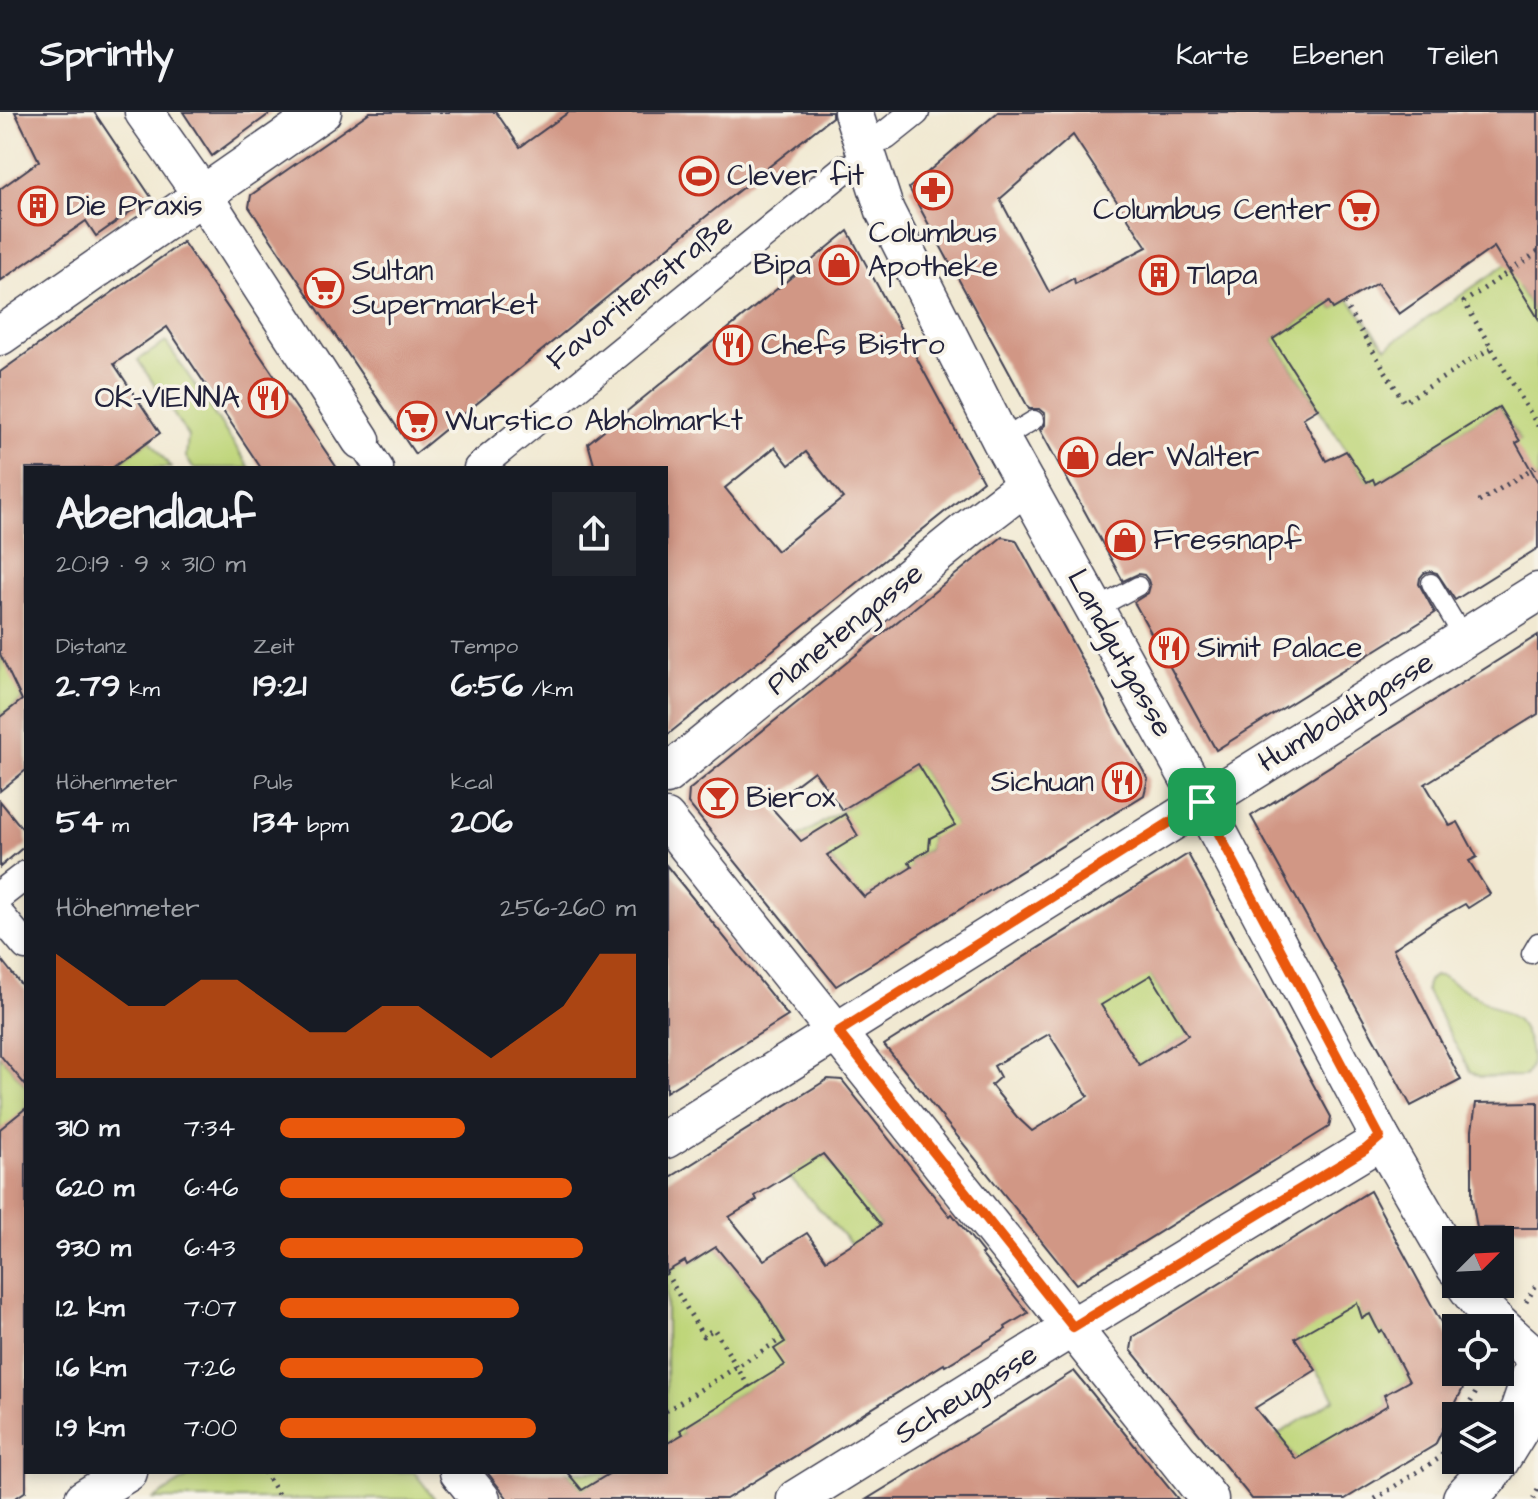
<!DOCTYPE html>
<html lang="de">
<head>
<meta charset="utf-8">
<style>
	body { margin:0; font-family:"Architects Daughter",sans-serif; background:#20242c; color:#f1f3f6; height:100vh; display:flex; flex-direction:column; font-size:30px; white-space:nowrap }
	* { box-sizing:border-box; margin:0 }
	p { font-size:26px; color:#9ea1a6 }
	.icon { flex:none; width:44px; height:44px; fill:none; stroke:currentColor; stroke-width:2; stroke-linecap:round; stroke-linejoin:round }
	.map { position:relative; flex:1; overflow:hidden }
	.details { position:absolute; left:24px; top:354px; width:644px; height:1008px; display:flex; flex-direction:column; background:#171b24; border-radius:0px; box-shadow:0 4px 12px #0003 }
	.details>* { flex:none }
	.needle { width:52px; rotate:66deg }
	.tools { position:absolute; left:1442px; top:1114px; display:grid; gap:16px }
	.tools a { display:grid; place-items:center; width:72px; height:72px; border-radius:0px; background:#171b24; box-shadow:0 4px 12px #0003; font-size:40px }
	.pin { position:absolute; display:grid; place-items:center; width:68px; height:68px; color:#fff; margin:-34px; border-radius:16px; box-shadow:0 4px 12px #0006 }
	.round { display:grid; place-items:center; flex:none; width:84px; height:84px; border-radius:0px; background:#20242c }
	.overview { display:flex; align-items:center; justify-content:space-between; height:136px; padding:0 32px }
	h1 { font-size:44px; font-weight:700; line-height:60px }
	.figures { display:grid; grid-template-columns:repeat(3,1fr); gap:12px; height:136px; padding:8px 32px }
	.figures div { display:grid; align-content:center }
	.figures b { font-size:34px; font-weight:700 }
	.figures small { font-size:22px; font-weight:400 }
	.figures p { font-size:22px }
	.chart { height:224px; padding:16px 32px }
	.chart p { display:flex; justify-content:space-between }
	.chart svg { width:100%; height:144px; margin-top:8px; fill:#ea580c; opacity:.7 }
	ul { padding:0 32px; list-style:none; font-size:26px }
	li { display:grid; grid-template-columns:128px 96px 1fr; align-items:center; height:60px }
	li i { height:20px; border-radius:10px; background:#ea580c }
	header { display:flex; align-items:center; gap:48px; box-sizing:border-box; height:112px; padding:0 40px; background:#171b24; border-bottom:2px solid #363941 }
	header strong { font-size:38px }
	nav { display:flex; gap:44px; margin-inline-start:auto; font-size:28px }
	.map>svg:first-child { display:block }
	.green { fill:#bfd67a; stroke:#707c5a; stroke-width:2 }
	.building { fill:#d19785; fill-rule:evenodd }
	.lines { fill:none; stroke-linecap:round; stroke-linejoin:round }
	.service-casing { stroke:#414052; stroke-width:21 }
	.pedestrian-casing { stroke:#414052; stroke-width:31 }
	.minor-casing { stroke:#414052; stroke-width:41 }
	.secondary-casing { stroke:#414052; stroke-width:47 }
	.path { stroke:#414052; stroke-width:5; stroke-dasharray:2 6; stroke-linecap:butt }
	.service { stroke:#fff; stroke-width:18 }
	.pedestrian { stroke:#fff; stroke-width:28 }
	.minor { stroke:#fff; stroke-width:38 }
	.secondary { stroke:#fff; stroke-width:44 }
	.route-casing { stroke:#fff; stroke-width:16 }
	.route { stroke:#ea580c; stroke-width:10 }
	.labels { text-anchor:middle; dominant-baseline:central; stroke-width:7; stroke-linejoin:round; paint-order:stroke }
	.poi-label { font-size:30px; fill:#22223b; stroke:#f7f3e8; text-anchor:start }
	.street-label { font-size:30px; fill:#22223b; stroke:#f7f3e8 }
</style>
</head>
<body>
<header>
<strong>Sprintly</strong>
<nav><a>Karte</a><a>Ebenen</a><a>Teilen</a></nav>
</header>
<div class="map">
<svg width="1538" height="1387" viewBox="0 0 1538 1387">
	<rect width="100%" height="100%" fill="#f7f3e8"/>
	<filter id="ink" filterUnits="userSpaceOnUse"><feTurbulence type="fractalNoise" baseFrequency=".0125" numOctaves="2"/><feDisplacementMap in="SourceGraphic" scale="16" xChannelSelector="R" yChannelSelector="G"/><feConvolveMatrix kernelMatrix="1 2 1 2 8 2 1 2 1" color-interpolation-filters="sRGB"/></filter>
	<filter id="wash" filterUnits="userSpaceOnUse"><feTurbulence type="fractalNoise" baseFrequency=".006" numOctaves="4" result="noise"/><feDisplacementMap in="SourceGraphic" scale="32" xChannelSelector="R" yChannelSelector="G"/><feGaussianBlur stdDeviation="1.8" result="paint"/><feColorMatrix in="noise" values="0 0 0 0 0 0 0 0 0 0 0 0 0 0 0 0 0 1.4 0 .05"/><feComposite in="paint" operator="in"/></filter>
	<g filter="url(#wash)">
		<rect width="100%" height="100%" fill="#f1e9d2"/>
		<g class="green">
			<polygon points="1538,130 1528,170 1519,176 1538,206 1538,370 1507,337 1520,328 1499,295 1375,372 1373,367 1367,370 1273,227 1329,190 1333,197 1349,187 1386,235"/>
			<polygon points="166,230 250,356 193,356 186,345 188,324 138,248"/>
			<polygon points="150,328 171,356 112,356"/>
			<polygon points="0,542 24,586 0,605"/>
			<polygon points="918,652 963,725 930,726 929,737 909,749 912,755 860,788 838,773 846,765 831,747 822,754 797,726"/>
			<polygon points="1140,847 1188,923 1116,967 1097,886"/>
			<path d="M1435,864H1441L1516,908C1528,920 1538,951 1525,964L1480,965L1470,959L1426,878C1426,871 1428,867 1435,864Z"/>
			<polygon points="0,943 26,974 26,996 0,1025"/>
			<polygon points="819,1044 826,1045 881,1113 852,1133 788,1063"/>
			<polygon points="713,1131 760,1189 798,1251 741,1280 681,1318 683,1322 666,1332 666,1160 685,1149 688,1153 702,1144"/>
			<polygon points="1362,1188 1359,1196 1362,1205 1370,1202 1379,1219 1382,1218 1409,1269 1384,1283 1388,1293 1325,1331 1323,1329 1297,1348 1277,1323 1335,1287 1279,1202"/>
			<polygon points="197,1360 414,1360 435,1387 154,1387"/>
			<polygon points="567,1360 621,1360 609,1362 582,1378"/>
		</g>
		<g id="blocks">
			<g class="building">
				<polygon points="15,0 94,0 151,85 96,124 86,109 0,169 0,77 39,49"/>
				<polygon points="183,0 272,0 212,44"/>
				<polygon points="370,0 496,0 520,35 569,0 832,0 832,5 709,102 415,342 249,95 251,83"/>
				<path d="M998,0H1538V206L1494,135L1399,202L1377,171L1333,197L1329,190L1273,227L1318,297L1303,306L1326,349L1346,339L1367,370L1373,367L1375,372L1499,295L1520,329L1516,331L1538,370V436L1455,488L1437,461L1430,459L1424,461L1420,466L1419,472L1435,501L1216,638L1134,490L1148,481L1150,474L1148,468L1144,463L1138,462L1123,469L1040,318L1045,313V302L1039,297H1029L909,76ZM1073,23L1147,135L1075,172L1074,166L1049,180L1000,87Z"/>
				<path d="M848,119L983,369L666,624V356H595L588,331ZM775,335L789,353L806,340L843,386L777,439L725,376Z"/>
				<polygon points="183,130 337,356 261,356 167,215 114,252 160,321 112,356 26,356 26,658 0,679 0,605 22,588 0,542 0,260"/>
				<path d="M1002,425L1016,428L1105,590L1110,601L1148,667L1144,683L836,874L688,691L689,678ZM918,652L955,713L930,726L929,737L909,750L912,755L864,785L827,743L858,724L845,702L801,729L769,693L814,659L842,698Z"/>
				<polygon points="1538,523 1538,602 1425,672 1450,714 1458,710 1477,745 1469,749 1490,782 1468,796 1465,792 1433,810 1393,837 1461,968 1411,994 1251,704"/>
				<polygon points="0,689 26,721 26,733 0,755"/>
				<path d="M1188,742L1331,1005L1329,1015L1076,1172L884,933ZM1151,863L1188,923L1139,953L1101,893ZM1049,922L1088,984L1032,1019L1017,1005L991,973L1000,965L994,954Z"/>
				<polygon points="666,753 788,904 666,980"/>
				<polygon points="0,846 26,879 26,974 0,943"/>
				<path d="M828,967L842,968L950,1104L952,1102L983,1141L981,1142L1028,1201L1005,1215L1006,1217L945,1254L944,1252L726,1387H508L487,1360H567L582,1378L612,1360H666V1332L683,1322L680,1318L785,1253L774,1237L785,1230L760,1189L716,1135L687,1153L685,1149L666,1160V1068ZM823,1042L881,1113L826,1148L807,1121L764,1148L729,1105L757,1088L755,1084Z"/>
				<polygon points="1538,990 1538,1116 1477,1116 1472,1087 1472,1018 1476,991"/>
				<polygon points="26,996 26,1379 14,1387 0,1387 0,1017"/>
				<path d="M1370,1079L1456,1238V1260H1471L1435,1333L1345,1387H1252L1131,1238L1133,1225ZM1357,1191L1362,1206L1370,1202L1379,1220L1382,1218L1409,1269L1384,1283L1388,1293L1296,1347L1255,1296L1316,1258L1295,1226Z"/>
				<polygon points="1074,1259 1178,1387 867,1387 988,1313"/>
			</g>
		</g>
	</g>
	<g filter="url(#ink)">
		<use href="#blocks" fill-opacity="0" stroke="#414052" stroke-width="2"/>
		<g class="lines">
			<g class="service-casing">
				<g id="service">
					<polyline points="1001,328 1034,308"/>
					<polyline points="1431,471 1464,526"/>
					<polyline points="1096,497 1138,474"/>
					<polyline points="1531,842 1538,830"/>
				</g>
			</g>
			<g class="pedestrian-casing">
				<g id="pedestrian">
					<polyline points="885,24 915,0"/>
					<polyline points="361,328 379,356"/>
					<polyline points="478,356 844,57"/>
					<polyline points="0,783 26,763"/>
					<polyline points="0,803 26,834"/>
				</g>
			</g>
			<g class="minor-casing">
				<g id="minor">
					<polyline points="144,0 203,84 361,328"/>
					<polyline points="853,0 885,99 1001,328 1202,690 1380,1025 1456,1156"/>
					<polyline points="0,224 322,0"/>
					<polyline points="666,663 967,418 1026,373"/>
					<polyline points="666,707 1209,1387"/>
					<polyline points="666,1027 1538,480"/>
					<path d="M1465,1172C1485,1202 1511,1224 1538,1247"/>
					<polyline points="459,1360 481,1387"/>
					<polyline points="84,1387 128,1360"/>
					<polyline points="796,1387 1073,1215 1366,1037 1380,1025"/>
				</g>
			</g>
			<g class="secondary-casing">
				<g id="secondary">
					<polyline points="1500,1343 1516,1317 1538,1253"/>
					<polyline points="1465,1387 1486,1364 1497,1348"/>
				</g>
			</g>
			<g class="path">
				<polyline points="1538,140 1464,190 1538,314"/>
				<polyline points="1344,191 1404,290 1491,236"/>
				<polyline points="1479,390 1538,353"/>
				<polyline points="666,1161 703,1224 714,1217 752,1280"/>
				<polyline points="1526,1190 1538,1170"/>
				<polyline points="666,1299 783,1226"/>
				<polyline points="1463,1304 1487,1260"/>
				<polyline points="264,1360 281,1387"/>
				<polyline points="567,1360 568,1360"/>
				<polyline points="1375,1387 1441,1345 1456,1317"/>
				<polyline points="1533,1387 1538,1378"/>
			</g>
			<use href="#service" class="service"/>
			<use href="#pedestrian" class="pedestrian"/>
			<use href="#minor" class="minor"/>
			<use href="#secondary" class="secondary"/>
		</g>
	</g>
	<g class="lines" filter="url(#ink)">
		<g class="route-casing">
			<polygon id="route" points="1202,690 1380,1025 1366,1037 1073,1215 838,920"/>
		</g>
		<use href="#route" class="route"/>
	</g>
	<defs>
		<g id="stadium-ring" transform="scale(2)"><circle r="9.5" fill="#f7f3e8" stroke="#c8321e" stroke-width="1.5"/><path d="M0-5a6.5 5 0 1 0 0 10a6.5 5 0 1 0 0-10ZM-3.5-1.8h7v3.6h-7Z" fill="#c8321e"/></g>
		<g id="pharmacy-ring" transform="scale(2)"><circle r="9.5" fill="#f7f3e8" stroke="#c8321e" stroke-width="1.5"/><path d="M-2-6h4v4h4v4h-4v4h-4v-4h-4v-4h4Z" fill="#c8321e"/></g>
		<g id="building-ring" transform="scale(2)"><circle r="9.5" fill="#f7f3e8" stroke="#c8321e" stroke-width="1.5"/><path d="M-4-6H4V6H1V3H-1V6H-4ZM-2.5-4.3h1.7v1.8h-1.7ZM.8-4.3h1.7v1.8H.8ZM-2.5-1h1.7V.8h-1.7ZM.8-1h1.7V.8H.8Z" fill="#c8321e"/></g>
		<g id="supermarket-ring" transform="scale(2)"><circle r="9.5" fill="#f7f3e8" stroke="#c8321e" stroke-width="1.5"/><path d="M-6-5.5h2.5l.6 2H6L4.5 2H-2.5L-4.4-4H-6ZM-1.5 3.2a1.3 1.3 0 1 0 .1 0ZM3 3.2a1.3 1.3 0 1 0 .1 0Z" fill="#c8321e"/></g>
		<g id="shop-ring" transform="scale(2)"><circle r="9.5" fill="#f7f3e8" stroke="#c8321e" stroke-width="1.5"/><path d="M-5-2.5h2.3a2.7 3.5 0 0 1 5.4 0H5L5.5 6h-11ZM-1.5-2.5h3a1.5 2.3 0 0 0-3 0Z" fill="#c8321e"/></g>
		<g id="restaurant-ring" transform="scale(2)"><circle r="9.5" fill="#f7f3e8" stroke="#c8321e" stroke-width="1.5"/><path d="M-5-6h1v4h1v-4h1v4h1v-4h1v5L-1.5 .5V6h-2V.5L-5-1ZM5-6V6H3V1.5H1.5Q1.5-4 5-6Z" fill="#c8321e"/></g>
		<g id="bar-ring" transform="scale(2)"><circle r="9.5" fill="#f7f3e8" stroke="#c8321e" stroke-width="1.5"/><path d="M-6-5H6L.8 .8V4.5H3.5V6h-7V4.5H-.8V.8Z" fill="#c8321e"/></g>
	</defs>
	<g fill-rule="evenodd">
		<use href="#stadium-ring" x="699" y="64"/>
		<use href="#pharmacy-ring" x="933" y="78"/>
		<use href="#building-ring" x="38" y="94"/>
		<use href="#supermarket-ring" x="1359" y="98"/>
		<use href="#shop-ring" x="839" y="153"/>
		<use href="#building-ring" x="1159" y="163"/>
		<use href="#supermarket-ring" x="324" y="176"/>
		<use href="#restaurant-ring" x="733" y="233"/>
		<use href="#restaurant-ring" x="268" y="286"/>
		<use href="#supermarket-ring" x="417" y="309"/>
		<use href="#shop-ring" x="1078" y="345"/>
		<use href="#shop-ring" x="1125" y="428"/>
		<use href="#restaurant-ring" x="1169" y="536"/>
		<use href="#restaurant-ring" x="1122" y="670"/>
		<use href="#bar-ring" x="718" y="686"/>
	</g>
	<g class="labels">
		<g class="poi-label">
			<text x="727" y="64">Clever fit</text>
			<text x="66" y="94">Die Praxis</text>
			<text x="1331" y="98" text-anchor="end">Columbus Center</text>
			<text x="933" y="121" text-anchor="middle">Columbus<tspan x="933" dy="34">Apotheke</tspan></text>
			<text x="811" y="153" text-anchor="end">Bipa</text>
			<text x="352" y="159">Sultan<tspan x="352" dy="34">Supermarket</tspan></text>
			<text x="1187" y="163">Tlapa</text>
			<text x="761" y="233">Chefs Bistro</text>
			<text x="240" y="286" text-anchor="end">OK-VIENNA</text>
			<text x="445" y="309">Wurstico Abholmarkt</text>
			<text x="1106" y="345">der Walter</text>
			<text x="1153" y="428">Fressnapf</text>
			<text x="1197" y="536">Simit Palace</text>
			<text x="1094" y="670" text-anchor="end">Sichuan</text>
			<text x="746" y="686">Bierox</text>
		</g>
		<g class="street-label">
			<text transform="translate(640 180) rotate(-39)">Favoritenstraße</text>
			<text transform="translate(845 517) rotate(-39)">Planetengasse</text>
			<text transform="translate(1120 541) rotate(61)">Landgutgasse</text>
			<text transform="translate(1346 600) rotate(-32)">Humboldtgasse</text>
			<text transform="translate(966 1282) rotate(-32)">Scheugasse</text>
		</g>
	</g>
</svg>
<div class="tools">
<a><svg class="needle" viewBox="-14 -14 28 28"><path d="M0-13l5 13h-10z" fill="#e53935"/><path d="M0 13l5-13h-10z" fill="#9ea1a6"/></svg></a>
<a><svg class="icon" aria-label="locate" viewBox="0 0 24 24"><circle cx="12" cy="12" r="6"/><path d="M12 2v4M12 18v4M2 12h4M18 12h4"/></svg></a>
<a><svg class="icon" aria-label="layers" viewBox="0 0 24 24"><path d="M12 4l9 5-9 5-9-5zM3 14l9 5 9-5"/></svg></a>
</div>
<div class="pin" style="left:1202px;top:690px;background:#1e9e55"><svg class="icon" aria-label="arrive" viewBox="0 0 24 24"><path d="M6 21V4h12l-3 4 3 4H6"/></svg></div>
<section class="details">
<div class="overview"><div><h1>Abendlauf</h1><p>20:19 · 9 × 310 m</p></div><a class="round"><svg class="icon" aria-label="share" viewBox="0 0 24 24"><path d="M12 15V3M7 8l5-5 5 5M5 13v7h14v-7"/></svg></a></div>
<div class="figures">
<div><p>Distanz</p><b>2.79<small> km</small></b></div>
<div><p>Zeit</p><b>19:21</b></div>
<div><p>Tempo</p><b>6:56<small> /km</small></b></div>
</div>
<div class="figures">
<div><p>Höhenmeter</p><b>54<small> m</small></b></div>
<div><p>Puls</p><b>134<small> bpm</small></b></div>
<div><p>kcal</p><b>206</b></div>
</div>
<div class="chart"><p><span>Höhenmeter</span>256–260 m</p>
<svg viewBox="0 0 160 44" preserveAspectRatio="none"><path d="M0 44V6L10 14L20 22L30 22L40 14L50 14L60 22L70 30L80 30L90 22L100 22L110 30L120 38L130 30L140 22L150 6L160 6V44z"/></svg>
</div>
<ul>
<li><b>310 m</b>7:34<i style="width:52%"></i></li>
<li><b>620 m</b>6:46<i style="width:82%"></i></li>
<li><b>930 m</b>6:43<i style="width:85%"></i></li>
<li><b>1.2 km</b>7:07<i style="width:67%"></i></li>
<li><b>1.6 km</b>7:26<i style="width:57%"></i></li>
<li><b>1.9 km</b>7:00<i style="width:72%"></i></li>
</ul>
</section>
</div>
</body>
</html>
